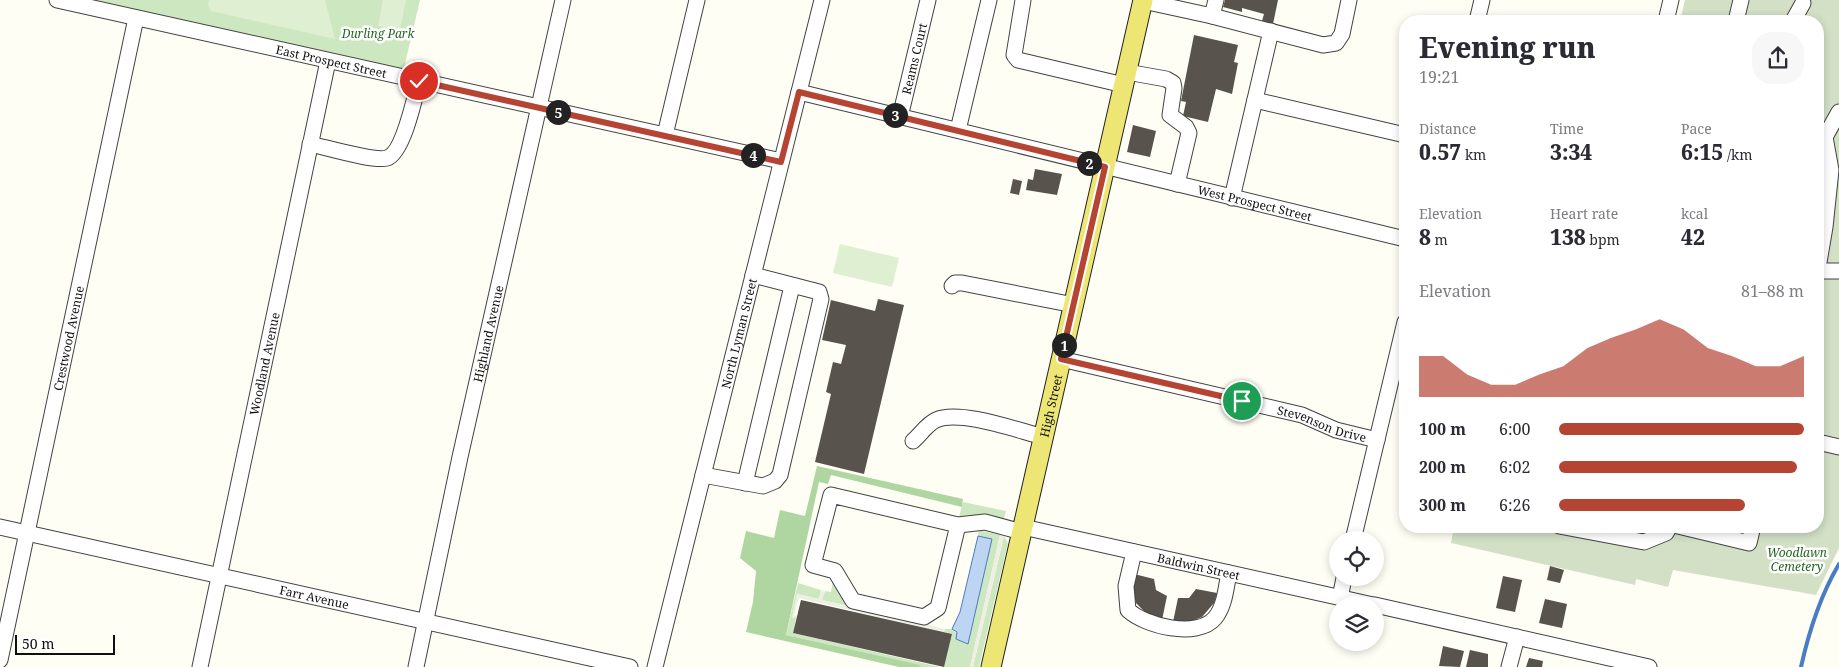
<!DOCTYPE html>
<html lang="en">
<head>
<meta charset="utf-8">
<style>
	body { margin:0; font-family:"Noto Serif",serif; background:#f7f7f7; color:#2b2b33; height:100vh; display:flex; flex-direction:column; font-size:19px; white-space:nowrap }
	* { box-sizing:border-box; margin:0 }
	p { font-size:16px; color:#7c7c81 }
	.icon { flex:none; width:28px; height:28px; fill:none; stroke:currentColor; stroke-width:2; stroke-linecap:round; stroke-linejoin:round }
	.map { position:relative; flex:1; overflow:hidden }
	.drawer { position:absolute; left:1399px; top:15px; width:425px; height:518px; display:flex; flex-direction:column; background:#fff; border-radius:20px; box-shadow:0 2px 8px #0003 }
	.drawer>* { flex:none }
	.fabs { position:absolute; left:1329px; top:531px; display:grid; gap:10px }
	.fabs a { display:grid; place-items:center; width:55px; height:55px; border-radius:50%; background:#fff; box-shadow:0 2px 8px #0003; font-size:25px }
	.scale { position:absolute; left:15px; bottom:12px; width:100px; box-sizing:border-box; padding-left:5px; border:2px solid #101010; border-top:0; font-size:14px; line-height:18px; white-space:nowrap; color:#101010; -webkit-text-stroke:4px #fff; paint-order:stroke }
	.pin { position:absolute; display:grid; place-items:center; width:42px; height:42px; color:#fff; margin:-21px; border:2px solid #fff; border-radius:50%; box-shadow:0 1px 5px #0007 }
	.km { position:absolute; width:25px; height:25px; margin:-12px; border-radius:50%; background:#222; color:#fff; font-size:14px; line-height:25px; text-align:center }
	.round { display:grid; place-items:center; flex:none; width:52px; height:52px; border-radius:20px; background:#f7f7f7 }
	.headline { display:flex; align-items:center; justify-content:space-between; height:85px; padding:0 20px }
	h1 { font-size:28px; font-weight:800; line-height:38px }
	.figures { display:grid; grid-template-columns:repeat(3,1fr); gap:8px; height:85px; padding:5px 20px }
	.figures div { display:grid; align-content:center }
	.figures b { font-size:21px; font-weight:800 }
	.figures small { font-size:14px; font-weight:400 }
	.figures p { font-size:14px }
	.chart { height:140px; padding:10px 20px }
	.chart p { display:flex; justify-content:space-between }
	.chart svg { width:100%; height:90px; margin-top:5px; fill:#b64433; opacity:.7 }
	ul { padding:0 20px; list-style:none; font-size:16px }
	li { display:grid; grid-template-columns:80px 60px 1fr; align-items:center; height:38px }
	li i { height:12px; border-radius:6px; background:#b64433 }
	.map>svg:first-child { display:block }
	.green { fill:#cde7c0 }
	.forest { fill:#afd6a0 }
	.cemetery { fill:#d3e0c6 }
	.pitch { fill:#dfefd1 }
	.plaza { fill:#efeee2 }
	.water { fill:#bdd4f2; stroke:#4a7cc3 }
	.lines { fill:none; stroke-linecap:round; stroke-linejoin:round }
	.stream { stroke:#4a7cc3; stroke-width:4 }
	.building { fill:#58534d }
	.minor-casing { stroke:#434343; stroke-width:17 }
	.major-casing { stroke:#212121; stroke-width:21 }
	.minor { stroke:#fff; stroke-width:15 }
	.major { stroke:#ede675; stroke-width:19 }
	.route-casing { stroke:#fff; stroke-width:10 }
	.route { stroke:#b64433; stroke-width:6 }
	.labels { text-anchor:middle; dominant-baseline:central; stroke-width:5; stroke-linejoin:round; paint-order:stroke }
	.park-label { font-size:12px; font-style:italic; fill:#266425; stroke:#fff }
	.street-label { font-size:12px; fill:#101010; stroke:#fff }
</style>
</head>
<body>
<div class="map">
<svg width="1839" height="667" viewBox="0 0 1839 667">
	<rect width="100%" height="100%" fill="#fefef4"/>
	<g class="green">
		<polygon points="80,0 420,0 403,72"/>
		<polygon points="963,502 1006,511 1004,519 991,516 959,517"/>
		<polygon points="979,530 1000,535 970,667 944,667 952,634 944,632 945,629 952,629 957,634 992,539 978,536"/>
		<polygon points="1004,536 1008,543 979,667 973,667"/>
		<polygon points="833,581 849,606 822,600 825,591 831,592"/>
		<polygon points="798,583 821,590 819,599 797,594 792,617 796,618 793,633 940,667 920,667 920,665 786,635"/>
	</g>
	<polygon class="forest" points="817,466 963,499 962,507 831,475 828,484 819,482 786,635 921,665 920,667 899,667 746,632 753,602 756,571 740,558 746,531 774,538 780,510 805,516"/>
	<polygon class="cemetery" points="1685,0 1839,0 1839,548 1816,595 1673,570 1668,587 1636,579 1635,585 1451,543 1454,526 1818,526 1818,21 1680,21"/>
	<g class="pitch">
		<polygon points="209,0 325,0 335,39 211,11 208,5"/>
		<polygon points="383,0 406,0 400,30 378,26"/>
		<polygon points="840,244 899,258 892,287 833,273"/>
	</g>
	<g class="plaza">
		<polygon points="1000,535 1004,536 973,667 970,667"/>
		<polygon points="821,590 825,591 822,600 945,629 944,632 799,598 794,615 797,616 796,618 792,617 797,594 819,599"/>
	</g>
	<polygon class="water" points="978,536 992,539 968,644 956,639 957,632 952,629 960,612"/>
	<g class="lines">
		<path class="stream" d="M1801,667C1809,631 1820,596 1839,564"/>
	</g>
	<g class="building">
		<polygon points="1225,0 1278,0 1273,24 1262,21 1264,14 1242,8 1242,12 1223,7"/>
		<polygon points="1194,35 1238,45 1234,62 1238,63 1232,94 1216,89 1208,122 1183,116 1186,102 1181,101"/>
		<polygon points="1133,125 1156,131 1150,157 1127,152"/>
		<polygon points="1035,169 1062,174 1057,195 1026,190 1028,179 1033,180"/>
		<polygon points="1013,179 1022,181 1019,195 1010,193"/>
		<polygon points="878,299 904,305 864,474 815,462 831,394 826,392 833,362 841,364 846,345 822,340 831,300 875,311"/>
		<polygon points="1550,566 1564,570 1560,583 1547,580"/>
		<polygon points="1134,574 1154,579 1156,590 1167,596 1162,620 1150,617 1136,603 1132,587"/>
		<polygon points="1503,576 1522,580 1515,612 1496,608"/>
		<polygon points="1196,589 1217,593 1214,603 1202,617 1184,624 1173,622 1178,598 1189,598"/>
		<polygon points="1545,599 1567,604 1562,628 1539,623"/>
		<polygon points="801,600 952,634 944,667 793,633"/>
		<polygon points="1443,646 1464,651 1460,667 1439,666"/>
		<polygon points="1470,650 1488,654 1488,667 1466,667"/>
		<polygon points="1529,658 1543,661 1542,667 1526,667"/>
	</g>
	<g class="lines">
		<g class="minor-casing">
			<g id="minor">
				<path id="s1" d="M57,0L781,161"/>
				<polyline points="1023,0 1014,55 1018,60 1124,85"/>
				<polyline points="1143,1 1212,16 1216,0"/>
				<polyline points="1212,16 1323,45 1336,43 1342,34 1349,0"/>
				<polyline points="1477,21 1482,0"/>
				<polyline points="1666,21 1671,0"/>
				<polyline points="1736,21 1741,0"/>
				<polyline points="1793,21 1803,3"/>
				<polyline points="1127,72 1166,79 1173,83 1174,88 1170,115 1186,127 1189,133 1177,184"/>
				<path id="s2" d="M799,92L1405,239"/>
				<polyline points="1255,100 1405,135"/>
				<path id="s3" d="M900,117L928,0"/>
				<polyline points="958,130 989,0"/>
				<polyline points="665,135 697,0"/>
				<polyline points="1825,137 1839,112"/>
				<polyline points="1818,139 1825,137 1831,170 1825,227 1818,268"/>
				<path d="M310,144C325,147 374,162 387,158C403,153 415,97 419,81"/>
				<polyline points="1232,198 1271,31"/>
				<polyline points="1818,271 1839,271"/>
				<polyline points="952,286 955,283 962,283 1074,305"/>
				<path id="s4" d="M1061,359L1302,415L1336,430L1377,440"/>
				<path d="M913,441C921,434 927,424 936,420C960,409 1019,431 1044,437"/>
				<polyline points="1818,442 1839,447"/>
				<polyline points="703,475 763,486 775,481 780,475 821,299 819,292 753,275"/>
				<polyline points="745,483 792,286"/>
				<polyline points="958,525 938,608 924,617 853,601 835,571 813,565 831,495 958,525 985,522 1022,532"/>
				<polyline points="1559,526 1644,542 1666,533 1670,526"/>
				<polyline points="1678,526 1749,543 1753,526"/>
				<path id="s5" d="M0,527L630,667"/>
				<path id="s6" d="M1023,527L1373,605"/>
				<polyline points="1353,540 1405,322"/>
				<path d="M1134,552L1126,586L1128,610C1145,626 1197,639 1215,618C1225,606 1226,587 1229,573"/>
				<polyline points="1340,598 1344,578"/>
				<polyline points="1375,605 1649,667"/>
				<path id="s7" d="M0,660L136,18"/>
				<path id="s8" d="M200,667L328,61"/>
				<path id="s9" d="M416,667L460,457L563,0"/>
				<path id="s10" d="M655,667L822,0"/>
				<polyline points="1509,667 1517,637"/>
			</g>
		</g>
		<g class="major-casing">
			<g id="major">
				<path id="s11" d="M991,667L1143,0"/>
			</g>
		</g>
		<use href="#minor" class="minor"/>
		<use href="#major" class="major"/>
	</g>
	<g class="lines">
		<g class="route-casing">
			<polyline id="route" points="419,81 781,162 799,92 1105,167 1061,359 1242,401"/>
		</g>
		<use href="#route" class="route"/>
	</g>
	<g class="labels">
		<g class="park-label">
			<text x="378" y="33">Durling Park</text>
			<text x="1797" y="552">Woodlawn<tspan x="1797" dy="14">Cemetery</tspan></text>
		</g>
		<g class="street-label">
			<text stroke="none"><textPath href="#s3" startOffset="60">Reams Court</textPath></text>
			<text stroke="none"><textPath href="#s1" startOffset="281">East Prospect Street</textPath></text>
			<text stroke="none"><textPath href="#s2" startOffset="469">West Prospect Street</textPath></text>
			<text stroke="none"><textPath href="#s9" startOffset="341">Highland Avenue</textPath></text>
			<text stroke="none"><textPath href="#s10" startOffset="344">North Lyman Street</textPath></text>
			<text stroke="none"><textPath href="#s7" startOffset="329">Crestwood Avenue</textPath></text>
			<text stroke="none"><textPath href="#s8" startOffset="310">Woodland Avenue</textPath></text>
			<text stroke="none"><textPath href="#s11" startOffset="268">High Street</textPath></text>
			<text stroke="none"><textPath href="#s4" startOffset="269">Stevenson Drive</textPath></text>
			<text stroke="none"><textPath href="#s6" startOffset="180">Baldwin Street</textPath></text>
			<text stroke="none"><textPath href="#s5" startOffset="322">Farr Avenue</textPath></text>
		</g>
	</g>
</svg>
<div class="fabs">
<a><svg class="icon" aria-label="locate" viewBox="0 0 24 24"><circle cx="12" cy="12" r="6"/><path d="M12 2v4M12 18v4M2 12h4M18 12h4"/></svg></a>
<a><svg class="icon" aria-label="layers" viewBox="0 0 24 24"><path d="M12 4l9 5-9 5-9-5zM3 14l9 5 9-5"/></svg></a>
</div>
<div class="scale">50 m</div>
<div class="pin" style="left:1242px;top:401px;background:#1e9e55"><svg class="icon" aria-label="arrive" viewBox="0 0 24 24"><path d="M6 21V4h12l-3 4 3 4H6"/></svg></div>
<div class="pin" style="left:419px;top:81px;background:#d93025"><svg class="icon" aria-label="check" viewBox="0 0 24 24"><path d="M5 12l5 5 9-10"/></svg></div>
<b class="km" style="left:1064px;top:345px">1</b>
<b class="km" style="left:1089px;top:163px">2</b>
<b class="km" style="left:895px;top:115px">3</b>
<b class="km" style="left:753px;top:155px">4</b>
<b class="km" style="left:558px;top:112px">5</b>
<section class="drawer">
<div class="headline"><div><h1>Evening run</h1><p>19:21</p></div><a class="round"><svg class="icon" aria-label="share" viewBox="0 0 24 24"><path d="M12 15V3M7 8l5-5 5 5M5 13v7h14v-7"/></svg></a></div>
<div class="figures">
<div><p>Distance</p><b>0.57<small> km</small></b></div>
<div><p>Time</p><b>3:34</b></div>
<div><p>Pace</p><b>6:15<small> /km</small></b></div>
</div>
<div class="figures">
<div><p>Elevation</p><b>8<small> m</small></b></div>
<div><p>Heart rate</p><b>138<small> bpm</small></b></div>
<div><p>kcal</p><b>42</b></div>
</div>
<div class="chart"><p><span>Elevation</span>81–88 m</p>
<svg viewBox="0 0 160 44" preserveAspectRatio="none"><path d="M0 44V24L10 24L20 33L30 38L40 38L50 33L60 29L70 20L80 15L90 11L100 6L110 11L120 20L130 24L140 29L150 29L160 24V44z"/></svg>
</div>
<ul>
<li><b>100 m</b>6:00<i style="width:100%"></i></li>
<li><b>200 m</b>6:02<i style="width:97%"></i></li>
<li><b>300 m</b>6:26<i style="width:76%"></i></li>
</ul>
</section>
</div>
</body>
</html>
